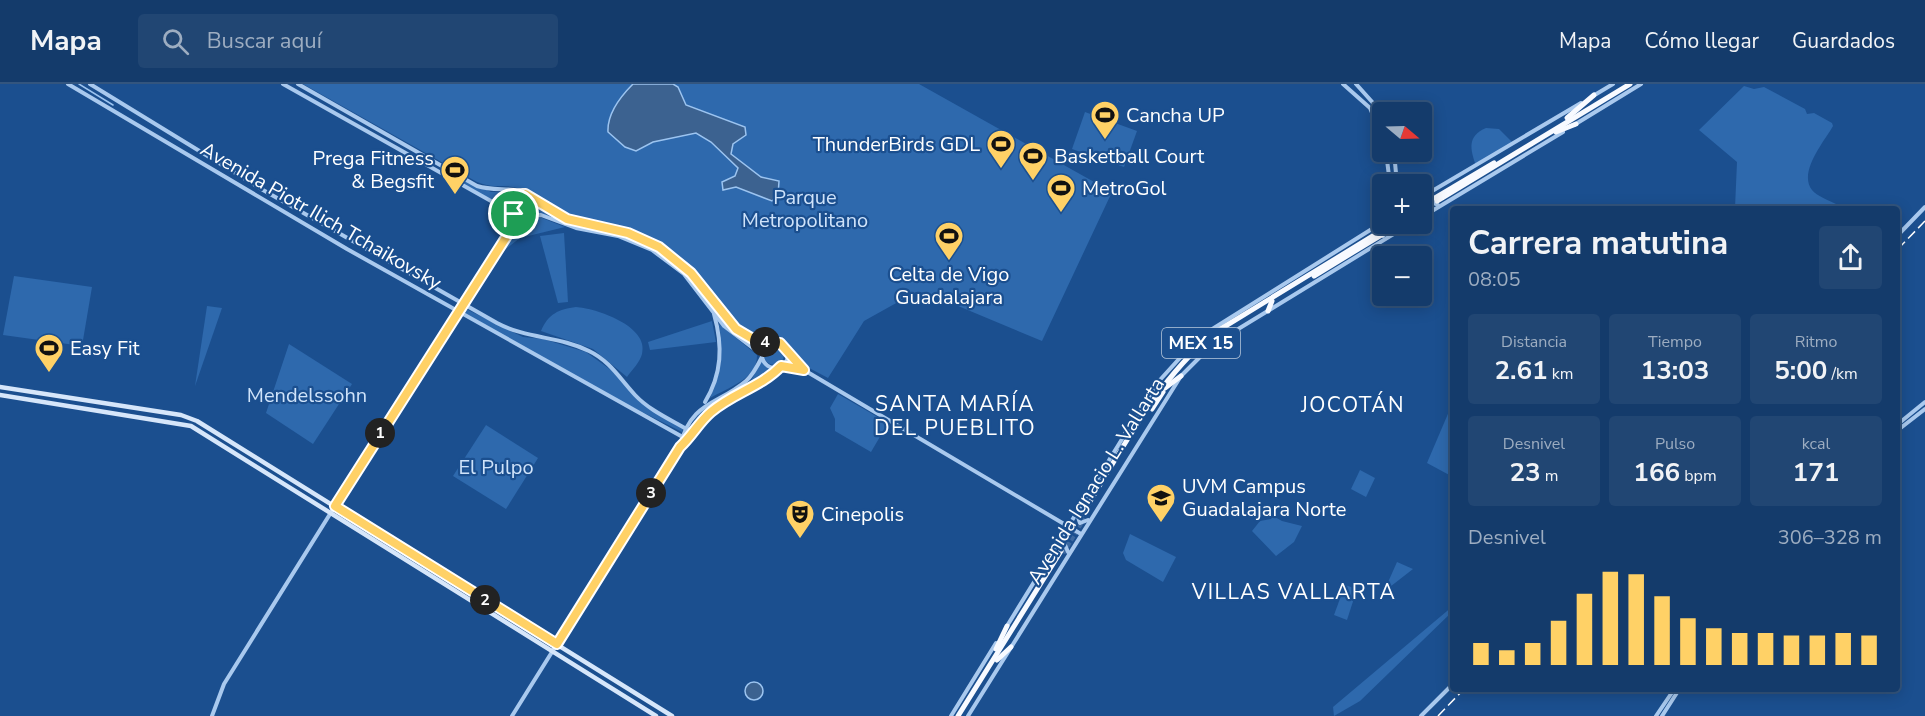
<!DOCTYPE html>
<html lang="es">
<head>
<meta charset="utf-8">
<style>
	body { margin:0; font-family:"Nunito Sans",sans-serif; background:#214673; color:#f1f3f6; height:100vh; display:flex; flex-direction:column; font-size:22px; white-space:nowrap }
	* { box-sizing:border-box; margin:0 }
	p { font-size:20px; color:#9dadc1 }
	.icon { flex:none; width:33px; height:33px; fill:none; stroke:currentColor; stroke-width:2; stroke-linecap:round; stroke-linejoin:round }
	.map { position:relative; flex:1; overflow:hidden }
	.details { position:absolute; left:1450px; top:122px; width:450px; height:486px; display:flex; flex-direction:column; background:#143b6b; border-radius:6px; box-shadow:0 3px 15px #0003,0 0 0 2px #33557e }
	.details>* { flex:none }
	.needle { width:39px; rotate:109deg }
	.fabs { position:absolute; left:1372px; top:18px; display:grid; gap:12px }
	.fabs a { display:grid; place-items:center; width:60px; height:60px; border-radius:6px; background:#143b6b; box-shadow:0 3px 15px #0003,0 0 0 2px #33557e; font-size:30px }
	.pin { position:absolute; display:grid; place-items:center; width:51px; height:51px; color:#fff; margin:-26px; border:3px solid #fff; border-radius:50%; box-shadow:0 2px 6px #0007 }
	.km { position:absolute; width:30px; height:30px; margin:-15px; border-radius:50%; background:#222; color:#fff; font-size:16px; line-height:30px; text-align:center }
	.round { display:grid; place-items:center; flex:none; width:63px; height:63px; border-radius:6px; background:#214673 }
	.overview { display:flex; align-items:center; justify-content:space-between; height:102px; padding:0 18px }
	h1 { font-size:33px; font-weight:700; line-height:45px }
	.metrics { display:grid; grid-template-columns:repeat(3,1fr); gap:9px; height:102px; padding:6px 18px }
	.metrics div { display:grid; align-content:center; border-radius:6px; background:#214673; text-align:center }
	.metrics b { font-size:26px; font-weight:700 }
	.metrics small { font-size:16px; font-weight:400 }
	.metrics p { font-size:16px }
	.chart { height:168px; padding:12px 18px }
	.chart p { display:flex; justify-content:space-between }
	.chart svg { width:100%; height:108px; margin-top:6px; stroke:#ffd166; stroke-width:6 }
	header { display:flex; align-items:center; gap:36px; box-sizing:border-box; height:84px; padding:0 30px; background:#143b6b; border-bottom:2px solid #33557e }
	header strong { font-size:28px }
	nav { display:flex; gap:33px; margin-inline-start:auto; font-size:21px }
	.search { width:420px; height:54px; background:#214673; display:flex; align-items:center; gap:15px; box-sizing:border-box; padding:0 21px; border-radius:6px; color:#9dadc1; font-size:22px }
	.map>svg:first-child { display:block }
	.green { fill:#2e69ad }
	.water { fill:#3c6290; stroke:#9cc4f0; stroke-width:1.5 }
	.lines { fill:none; stroke-linecap:round; stroke-linejoin:round }
	.stream { stroke:#9cc4f0; stroke-width:1.5 }
	.trunk-tunnel { stroke:#3d69a0; stroke-width:5; stroke-dasharray:5 2.5; stroke-linecap:butt }
	.tertiary { stroke:#a9c9ee; stroke-width:4 }
	.secondary { stroke:#d6e6fa; stroke-width:4.5 }
	.trunk { stroke:#f8faff; stroke-width:5 }
	.rail { stroke:#fff; stroke-width:1.5; stroke-dasharray:10 4.5; stroke-linecap:butt }
	.route-casing { stroke:#fff; stroke-width:12 }
	.route { stroke:#ffd166; stroke-width:8 }
	.labels { text-anchor:middle; dominant-baseline:central; stroke-width:4.5; stroke-linejoin:round; paint-order:stroke }
	.shield { fill:#1b4f8f; stroke:#bbcadd; stroke-width:1.5 }
	.shield-label { font-size:18px; font-weight:bold; fill:#fff }
	.poi-label { font-size:20px; fill:#fff; stroke:#1b4f8f; text-anchor:start }
	.park-label { font-size:20px; fill:#cfe3fa; stroke:#1b4f8f }
	.street-label { font-size:20px; fill:#fff; stroke:#1b4f8f }
	.neighbourhood-label { font-size:21px; letter-spacing:1.5px; fill:#fff; stroke:#1b4f8f }
</style>
</head>
<body>
<header>
<strong>Mapa</strong>
<div class="search"><svg class="icon" aria-label="search" viewBox="0 0 24 24"><circle cx="10" cy="10" r="6"/><path d="M15 15l6 6"/></svg>Buscar aquí</div>
<nav><a>Mapa</a><a>Cómo llegar</a><a>Guardados</a></nav>
</header>
<div class="map">
<svg width="1925" height="632" viewBox="0 0 1925 632">
	<rect width="100%" height="100%" fill="#1b4f8f"/>
	<g class="green">
		<path d="M303,0H919L1112,108L1042,257L927,209L916,208L864,237L828,294L796,277L780,256C772,255 765,258 757,256C726,246 707,198 682,177C641,141 606,147 561,128C545,122 533,108 517,104C503,100 494,105 477,98Z"/>
		<path d="M1744,2L1754,5L1764,3L1805,25L1807,30L1814,29L1832,39L1833,42C1824,58 1798,88 1812,106C1817,112 1828,116 1836,120L1837,124H1735L1737,78L1699,46Z"/>
		<polygon points="1085,28 1137,47 1124,83 1072,65"/>
		<path d="M1486,44L1499,45L1513,59L1476,82C1470,65 1467,52 1486,44Z"/>
		<polygon points="444,85 491,108 518,108 508,120 511,127 442,88"/>
		<circle cx="523" cy="122" r="10"/>
		<path d="M536,120C565,138 597,140 629,150C647,156 662,167 678,178L675,181C633,149 583,145 534,130Z"/>
		<path d="M542,134L565,143L520,154L493,175C506,155 516,134 542,134Z"/>
		<polygon points="564,149 568,218 558,219 540,152"/>
		<path d="M679,181C704,204 731,258 765,261L760,267L725,241Z"/>
		<polygon points="14,192 92,203 82,262 3,251"/>
		<polygon points="207,222 222,224 195,302"/>
		<path d="M576,223C595,224 650,242 642,270C640,278 632,286 627,293L593,265L541,247C548,230 559,225 576,223Z"/>
		<polygon points="464,224 523,253 543,255 586,268 611,286 640,318 683,345 682,348 612,313 461,227"/>
		<polygon points="712,237 716,258 650,266 648,258"/>
		<path d="M719,240L757,271C758,295 727,304 710,314C722,289 723,266 719,240Z"/>
		<polygon points="289,260 352,300 313,360 266,329"/>
		<circle cx="774" cy="271" r="10"/>
		<polygon points="761,277 776,286 704,331 694,347 689,344 700,328 751,297"/>
		<polygon points="838,310 888,339 871,368 835,347 835,335 830,324"/>
		<polygon points="1453,318 1453,393 1427,379"/>
		<polygon points="486,341 538,374 506,425 453,392"/>
		<polygon points="1360,386 1375,394 1366,413 1351,405"/>
		<polygon points="1273,432 1282,437 1302,442 1294,458 1276,472 1252,447 1260,437 1271,435"/>
		<polygon points="1130,450 1176,473 1163,498 1126,476 1123,469"/>
		<polygon points="1397,478 1413,485 1386,506 1385,505"/>
		<polygon points="1345,501 1357,505 1347,536 1334,531"/>
		<polygon points="1453,522 1453,527 1360,617 1334,632 1333,623"/>
	</g>
	<g class="water">
		<path d="M633,0H673L678,3L686,21L745,43L746,51L733,60L731,70L761,93L779,97L778,112L772,117L736,103L723,106L722,98L735,92L738,84L711,58L696,49L653,58L636,67L625,63L608,48C607,30 621,12 633,0Z"/>
		<circle cx="754" cy="607" r="9"/>
	</g>
	<g class="lines">
		<polyline class="stream" points="79,0 113,21"/>
		<g class="trunk-tunnel">
			<polyline points="1422,122 1435,114"/>
			<polyline points="1422,127 1436,118"/>
			<polyline points="1387,148 1401,140"/>
			<polyline points="1063,469 1084,434"/>
		</g>
		<g class="tertiary">
			<polyline points="68,0 347,165 688,356"/>
			<path d="M90,0L263,106L497,239C527,255 559,252 589,267C610,277 620,295 635,311C651,328 674,337 693,349"/>
			<polyline points="283,0 514,130"/>
			<path d="M298,0L477,102C496,108 512,102 526,110"/>
			<polyline points="1343,0 1370,24 1383,55"/>
			<polyline points="1356,0 1383,30"/>
			<polyline points="1593,12 1613,0"/>
			<polyline points="1574,41 1641,0"/>
			<polyline points="1386,68 1390,100"/>
			<polyline points="1394,68 1397,100"/>
			<polyline points="1431,108 1429,117 1438,121"/>
			<circle cx="523" cy="122" r="12"/>
			<polyline points="1422,113 1581,19"/>
			<polyline points="533,116 567,135 617,145 659,163 691,189 736,245 754,257 772,258"/>
			<polyline points="528,132 541,131 576,144 618,152 652,166 684,190 724,242 762,271"/>
			<polyline points="1422,133 1563,48"/>
			<polyline points="1898,151 1925,123"/>
			<polyline points="1383,152 1393,140"/>
			<circle cx="775" cy="271" r="13"/>
			<polyline points="787,268 804,286 1081,450"/>
			<polyline points="782,282 801,285"/>
			<path d="M705,318C722,290 723,262 714,230"/>
			<polyline points="1136,333 1159,297 1198,254 1383,138"/>
			<polyline points="1898,340 1925,318"/>
			<polyline points="1898,346 1925,325"/>
			<path d="M680,362C691,317 718,321 746,297C753,291 758,281 762,273"/>
			<polyline points="1077,430 1080,439 1088,436"/>
			<polyline points="1058,461 1065,461 1068,468"/>
			<polyline points="1007,542 1127,347"/>
			<polyline points="212,632 224,600 466,212 519,133"/>
			<polyline points="512,632 680,363 711,328 768,295 779,282"/>
			<polyline points="951,632 996,559"/>
			<polyline points="968,632 1181,292 1212,261 1410,140"/>
			<polyline points="1421,632 1454,599"/>
			<polyline points="1656,632 1675,604"/>
			<polyline points="1662,632 1680,604"/>
		</g>
		<g class="secondary">
			<polyline points="0,303 181,331 197,337 672,632"/>
			<polyline points="0,311 191,342 656,632"/>
		</g>
		<g class="trunk">
			<polyline points="1567,34 1594,11"/>
			<polyline points="1556,48 1576,40"/>
			<polyline points="1435,114 1494,79"/>
			<polyline points="1437,117 1630,0"/>
			<polyline points="1314,192 1383,150"/>
			<polyline points="1268,227 1272,217"/>
			<polyline points="1193,271 1221,249"/>
			<polyline points="1165,304 1181,292"/>
			<polyline points="1152,325 1163,308"/>
			<polyline points="1126,348 1144,326"/>
			<path d="M1081,432C1121,368 1155,298 1214,249L1381,147"/>
			<polyline points="996,565 1007,542"/>
			<polyline points="997,576 1011,563"/>
			<polyline points="958,632 1061,467"/>
		</g>
		<g class="rail">
			<polyline points="1898,165 1925,137"/>
			<polyline points="1438,632 1465,604"/>
		</g>
	</g>
	<g class="lines">
		<g class="route-casing">
			<path id="route" d="M525,110L567,135L628,149L659,163L691,189L736,245L758,258L780,259L804,286L781,282C761,303 733,309 711,328C699,338 692,352 680,363L557,560L335,422L519,133L511,124C510,115 516,109 525,110Z"/>
		</g>
		<use href="#route" class="route"/>
	</g>
	<defs>
		<g id="stadium-pin" transform="scale(1.5)"><path d="M0 17L-7.5 6A9.5 9.5 0 1 1 7.5 6Z" fill="#ffd166" stroke="#1b4f8f"/><path d="M0-5a6.5 5 0 1 0 0 10a6.5 5 0 1 0 0-10ZM-3.5-1.8h7v3.6h-7Z" fill="#111"/></g>
		<g id="university-pin" transform="scale(1.5)"><path d="M0 17L-7.5 6A9.5 9.5 0 1 1 7.5 6Z" fill="#ffd166" stroke="#1b4f8f"/><path d="M0-5L7-2L0 1L-7-2ZM-4 1L0 2.5L4 1V4Q0 6-4 4Z" fill="#111"/></g>
		<g id="theatre-pin" transform="scale(1.5)"><path d="M0 17L-7.5 6A9.5 9.5 0 1 1 7.5 6Z" fill="#ffd166" stroke="#1b4f8f"/><path d="M-5-5.5Q0-4 5-5.5V0Q5 5 0 6Q-5 5-5 0ZM-3.3-2.5H-1v1.5H-3.3ZM1-2.5H3.3v1.5H1ZM-2.8 1Q0 5.5 2.8 1Z" fill="#111"/></g>
	</defs>
	<g fill-rule="evenodd">
		<use href="#stadium-pin" x="1105" y="31"/>
		<use href="#stadium-pin" x="1001" y="60"/>
		<use href="#stadium-pin" x="1033" y="72"/>
		<use href="#stadium-pin" x="455" y="86"/>
		<use href="#stadium-pin" x="1061" y="104"/>
		<use href="#stadium-pin" x="949" y="152"/>
		<use href="#stadium-pin" x="49" y="264"/>
		<use href="#university-pin" x="1161" y="414"/>
		<use href="#theatre-pin" x="800" y="430"/>
	</g>
	<g class="labels">
		<rect class="shield" x="1162" y="244" width="78" height="30" rx="4.5"/>
		<g class="shield-label">
			<text x="1201" y="259">MEX 15</text>
		</g>
		<g class="poi-label">
			<text x="1126" y="31">Cancha UP</text>
			<text x="980" y="60" text-anchor="end">ThunderBirds GDL</text>
			<text x="1054" y="72">Basketball Court</text>
			<text x="434" y="74" text-anchor="end">Prega Fitness<tspan x="434" dy="23">&amp; Begsfit</tspan></text>
			<text x="1082" y="104">MetroGol</text>
			<text x="949" y="190" text-anchor="middle">Celta de Vigo<tspan x="949" dy="23">Guadalajara</tspan></text>
			<text x="70" y="264">Easy Fit</text>
			<text x="1182" y="402">UVM Campus<tspan x="1182" dy="23">Guadalajara Norte</tspan></text>
			<text x="821" y="430">Cinepolis</text>
		</g>
		<g class="park-label">
			<text x="805" y="113">Parque<tspan x="805" dy="23">Metropolitano</tspan></text>
			<text x="307" y="311">Mendelssohn</text>
			<text x="496" y="383">El Pulpo</text>
		</g>
		<g class="street-label">
			<text transform="translate(321 132) rotate(30)">Avenida Piotr Ilich Tchaikovsky</text>
			<text transform="translate(1096 397) rotate(-58)">Avenida Ignacio L. Vallarta</text>
		</g>
		<g class="neighbourhood-label">
			<text x="955" y="320">SANTA MARÍA<tspan x="955" dy="24">DEL PUEBLITO</tspan></text>
			<text x="1353" y="321">JOCOTÁN</text>
			<text x="1294" y="508">VILLAS VALLARTA</text>
		</g>
	</g>
</svg>
<div class="fabs">
<a><svg class="needle" viewBox="-14 -14 28 28"><path d="M0-13l5 13h-10z" fill="#e53935"/><path d="M0 13l5-13h-10z" fill="#9dadc1"/></svg></a>
<a>+</a>
<a>−</a>
</div>
<div class="pin" style="left:514px;top:130px;background:#1e9e55"><svg class="icon" aria-label="arrive" viewBox="0 0 24 24"><path d="M6 21V4h12l-3 4 3 4H6"/></svg></div>
<b class="km" style="left:380px;top:349px">1</b>
<b class="km" style="left:485px;top:516px">2</b>
<b class="km" style="left:651px;top:409px">3</b>
<b class="km" style="left:765px;top:258px">4</b>
<section class="details">
<div class="overview"><div><h1>Carrera matutina</h1><p>08:05</p></div><a class="round"><svg class="icon" aria-label="share" viewBox="0 0 24 24"><path d="M12 15V3M7 8l5-5 5 5M5 13v7h14v-7"/></svg></a></div>
<div class="metrics">
<div><p>Distancia</p><b>2.61<small> km</small></b></div>
<div><p>Tiempo</p><b>13:03</b></div>
<div><p>Ritmo</p><b>5:00<small> /km</small></b></div>
</div>
<div class="metrics">
<div><p>Desnivel</p><b>23<small> m</small></b></div>
<div><p>Pulso</p><b>166<small> bpm</small></b></div>
<div><p>kcal</p><b>171</b></div>
</div>
<div class="chart"><p><span>Desnivel</span>306–328 m</p>
<svg viewBox="0 0 160 44" preserveAspectRatio="none"><path d="M5 44V35M15 44V38M25 44V35M35 44V26M45 44V15M55 44V6M65 44V7M75 44V16M85 44V25M95 44V29M105 44V31M115 44V31M125 44V32M135 44V32M145 44V31M155 44V32"/></svg>
</div>
</section>
</div>
</body>
</html>
